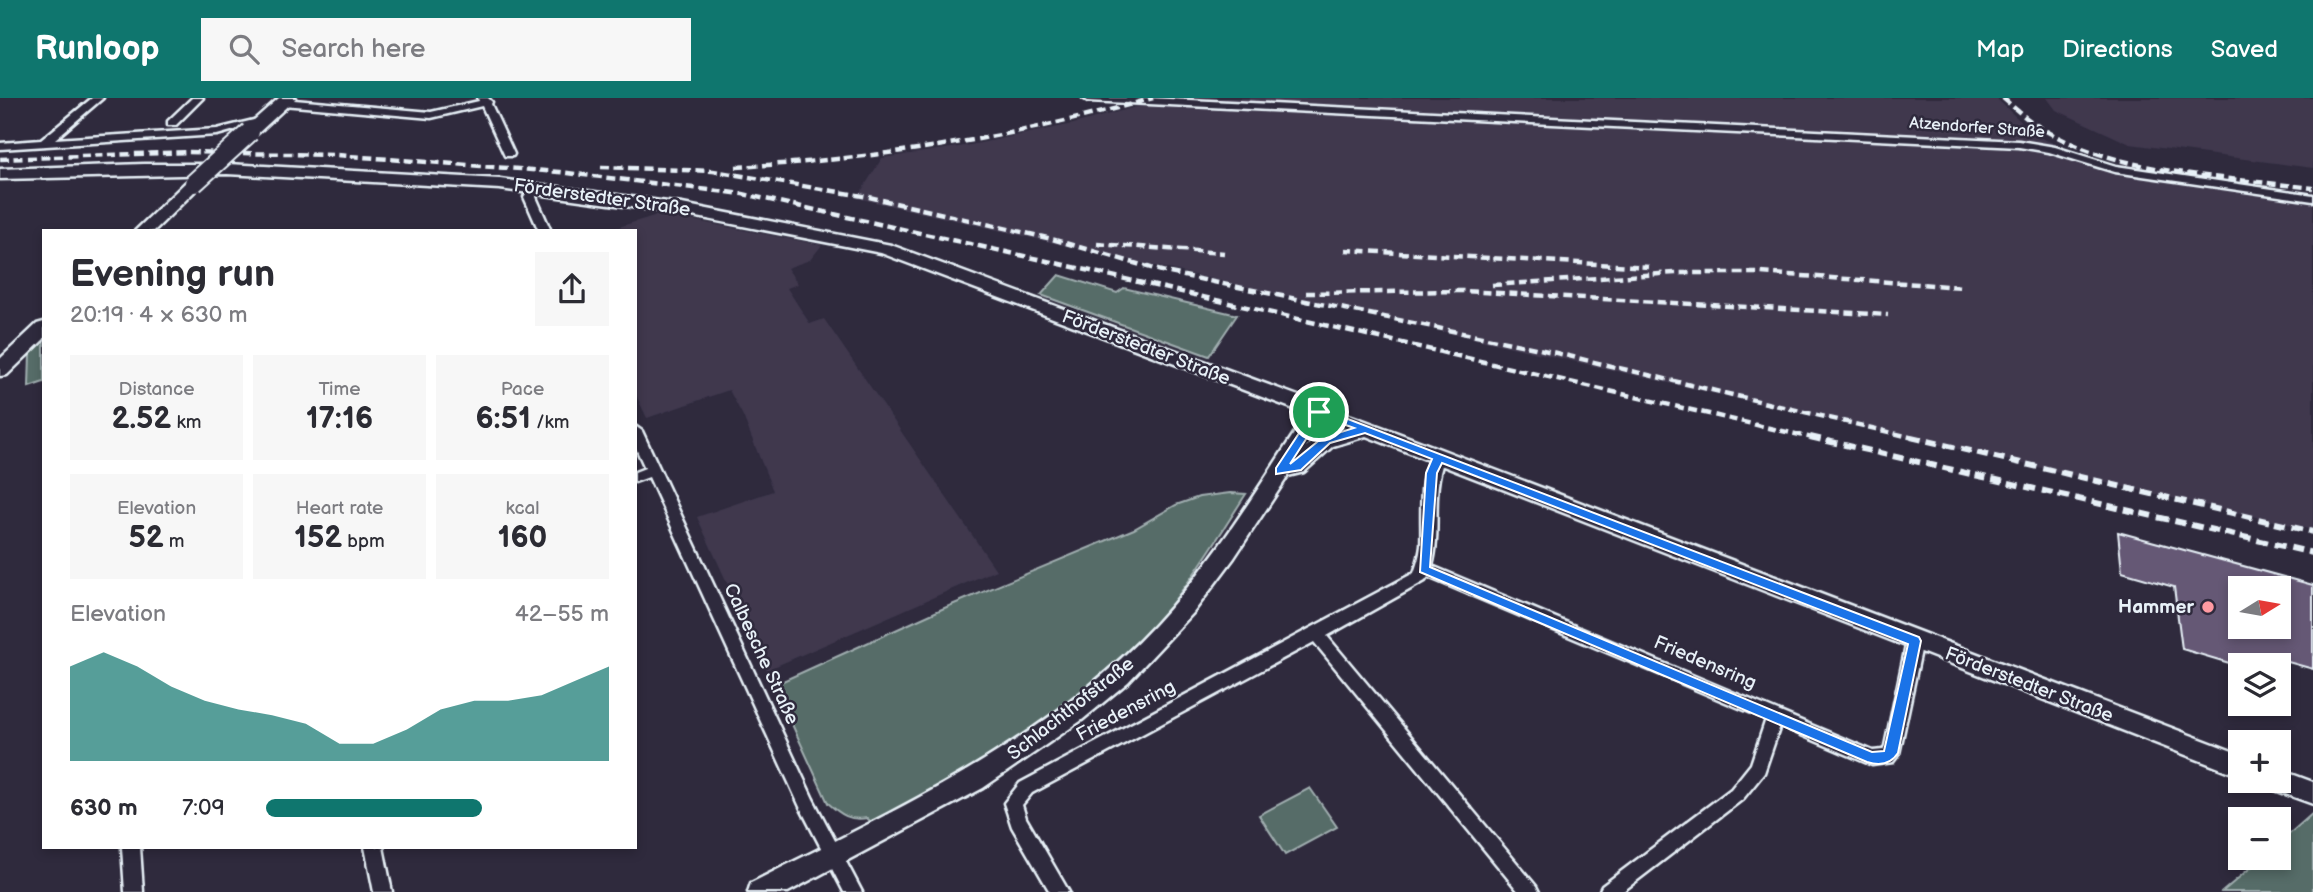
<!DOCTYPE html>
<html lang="en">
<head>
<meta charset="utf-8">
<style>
	body { margin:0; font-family:"Balsamiq Sans",sans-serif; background:#f7f7f7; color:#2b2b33; height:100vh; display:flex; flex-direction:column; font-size:26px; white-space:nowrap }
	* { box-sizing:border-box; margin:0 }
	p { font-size:23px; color:#7c7c81 }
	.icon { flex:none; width:38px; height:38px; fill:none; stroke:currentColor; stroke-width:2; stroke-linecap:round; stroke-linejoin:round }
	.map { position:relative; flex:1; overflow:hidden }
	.drawer { position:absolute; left:42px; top:131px; width:595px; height:620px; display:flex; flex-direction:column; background:#fff; border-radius:0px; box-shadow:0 4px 10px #0003 }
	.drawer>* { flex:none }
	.needle { width:46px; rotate:79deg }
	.tools { position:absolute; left:2228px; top:478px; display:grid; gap:14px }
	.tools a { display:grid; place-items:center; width:63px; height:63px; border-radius:0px; background:#fff; box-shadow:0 4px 10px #0003; font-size:35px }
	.pin { position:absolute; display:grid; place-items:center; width:60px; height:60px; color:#fff; margin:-30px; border:4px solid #fff; border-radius:50%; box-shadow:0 2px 7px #0007 }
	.round { display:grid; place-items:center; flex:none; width:74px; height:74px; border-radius:0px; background:#f7f7f7 }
	.head { display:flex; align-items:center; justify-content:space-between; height:119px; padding:0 28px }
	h1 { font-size:38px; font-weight:700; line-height:52px }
	.figures { display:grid; grid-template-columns:repeat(3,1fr); gap:10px; height:119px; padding:7px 28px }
	.figures div { display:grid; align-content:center; border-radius:0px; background:#f7f7f7; text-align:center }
	.figures b { font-size:30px; font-weight:700 }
	.figures small { font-size:19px; font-weight:400 }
	.figures p { font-size:19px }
	.chart { height:196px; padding:14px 28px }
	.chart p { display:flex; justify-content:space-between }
	.chart svg { width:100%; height:126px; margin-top:7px; fill:#0f766e; opacity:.7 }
	ul { padding:0 28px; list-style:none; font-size:23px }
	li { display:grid; grid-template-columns:112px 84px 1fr; align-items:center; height:52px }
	li i { height:18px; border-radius:9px; background:#0f766e }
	header { display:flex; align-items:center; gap:42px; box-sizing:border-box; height:98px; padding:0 35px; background:#0f766e; color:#fff }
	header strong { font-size:33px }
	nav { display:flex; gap:38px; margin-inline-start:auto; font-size:24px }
	.search { width:490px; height:63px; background:#f7f7f7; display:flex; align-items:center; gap:18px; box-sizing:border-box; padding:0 24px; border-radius:0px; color:#7c7c81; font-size:26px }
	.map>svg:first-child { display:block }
	.built { fill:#3f384e }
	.green { fill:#576c67; stroke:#a0aeb0; stroke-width:2 }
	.building { fill:#655874; stroke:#e8f1f8; stroke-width:2; fill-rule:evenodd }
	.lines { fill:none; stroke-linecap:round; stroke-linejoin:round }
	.street-casing { stroke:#e8f1f8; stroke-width:5 }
	.secondary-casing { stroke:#e8f1f8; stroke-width:5 }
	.street { fill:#2f2a3d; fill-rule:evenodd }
	.secondary { fill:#2f2a3d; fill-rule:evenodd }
	.rail-far1 { stroke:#e8f1f8; stroke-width:4.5; stroke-dasharray:9 4.5; stroke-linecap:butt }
	.rail { stroke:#e8f1f8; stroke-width:6; stroke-dasharray:11 6; stroke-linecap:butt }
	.secondary-bridge-casing { stroke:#e8f1f8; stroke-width:22; stroke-linecap:butt }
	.secondary-bridge { stroke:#2f2a3d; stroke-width:18 }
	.route { fill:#1a73e8; stroke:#fff; stroke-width:2; fill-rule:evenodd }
	.poi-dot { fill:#ff9aa2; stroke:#2f2a3d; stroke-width:2.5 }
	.labels { text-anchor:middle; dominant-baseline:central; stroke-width:5; stroke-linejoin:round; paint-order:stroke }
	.far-street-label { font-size:16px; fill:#e8f1f8; stroke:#2f2a3d }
	.street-label { font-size:19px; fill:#e8f1f8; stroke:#2f2a3d }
	.poi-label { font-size:19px; font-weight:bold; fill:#e8f1f8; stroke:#2f2a3d; text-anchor:end }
</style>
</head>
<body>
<header>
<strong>Runloop</strong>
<div class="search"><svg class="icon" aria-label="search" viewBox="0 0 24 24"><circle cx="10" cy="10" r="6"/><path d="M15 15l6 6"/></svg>Search here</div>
<nav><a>Map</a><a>Directions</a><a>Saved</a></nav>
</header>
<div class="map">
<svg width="2313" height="794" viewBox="0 0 2313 794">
	<rect width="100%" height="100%" fill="#2f2a3d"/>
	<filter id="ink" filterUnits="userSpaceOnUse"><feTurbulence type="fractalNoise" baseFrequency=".0143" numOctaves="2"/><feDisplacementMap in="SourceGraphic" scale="14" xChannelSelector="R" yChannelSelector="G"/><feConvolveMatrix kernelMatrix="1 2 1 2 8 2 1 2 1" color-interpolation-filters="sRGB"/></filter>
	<g filter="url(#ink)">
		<g class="built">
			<polygon points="1168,0 1996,0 2036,38 2078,55 2126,69 2313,95 2313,432 857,100 882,60 965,48 1073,26"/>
			<polygon points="2047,0 2313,0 2313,70 2130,46 2056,12"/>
			<polygon points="660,116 822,147 810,162 787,170 798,186 787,190 810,226 824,221 996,472 767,572 697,419 773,393 743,318 729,292 647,320 635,295 635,133 606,133"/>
		</g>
		<g class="green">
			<polygon points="1059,177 1117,195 1124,190 1237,217 1209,258 1041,197"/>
			<polygon points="44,241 44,284 29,289 30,255"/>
			<path d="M1230,395L1246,396C1215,444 1186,493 1147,535C1070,617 971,676 871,724L867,720C850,723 841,717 828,705L774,587L942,511L1134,431L1176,407L1199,399Z"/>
			<polygon points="1310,690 1337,729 1285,757 1259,717"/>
			<polygon points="2313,715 2313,794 2222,794 2262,760 2278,760 2279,745"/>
		</g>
		<path class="building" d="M2118,434L2313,487V571L2281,562L2269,567H2236L2182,551L2174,489L2122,474ZM2240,490H2278V528H2240Z"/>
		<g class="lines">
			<g class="street-casing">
				<g id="street">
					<polygon points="92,0 103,0 55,41 217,31 262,20 267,23 217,37 0,51 0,45 41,42"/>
					<polygon points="192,0 203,0 176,27 168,27 168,23"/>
					<polygon points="478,0 488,0 492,4 491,6 514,56 513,58 505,58 504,56 482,8 431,20 283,7 278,4 283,1 431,14 479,3"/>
					<polygon points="1083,0 1149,0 2019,43 2055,49 2116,68 2313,97 2313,103 2115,74 2049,54 2019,49 1088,3"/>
					<polygon points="535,86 540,89 536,99 551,133 539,133 524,99 531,87"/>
					<polygon points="635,328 642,333 813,701 862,794 844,794 801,711 649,379 635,384 635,374 645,370 635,348"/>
					<path d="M1438,354L1445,359C1430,395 1442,432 1432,468L1873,653L1883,652L1885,648L1907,543L1910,539L1915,537L1920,539L1923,543L1899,656L1893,664L1872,667L1780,628L1764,675L1743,701L1622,794H1599L1602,788L1731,691L1751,666L1766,621L1428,479L1425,483L1327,538L1536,788L1539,794H1519L1314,544L1032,695L1022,707L1026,720L1069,794H1050L1012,729L1004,705L1020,685L1414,475C1417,466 1420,458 1421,448C1423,428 1415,363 1438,354Z"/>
					<polygon points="122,749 140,749 143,794 125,794"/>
					<polygon points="365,749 383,749 392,794 374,794"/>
				</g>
			</g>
			<g class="secondary-casing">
				<g id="secondary">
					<polygon points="279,0 296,0 256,37 244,37 242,34 244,31"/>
					<path d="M144,66H227L500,81L682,106L891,147L1406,338L2240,656V678L1366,338L1333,348L1304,374L1288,378L1234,460L1193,515L1128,584L1082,622L983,690L788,794H748L751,785C894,713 1045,645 1155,527C1215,463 1259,388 1307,316L881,155L682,116L500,91L227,76L0,81V71ZM1324,322L1345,330L1319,338L1306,349Z"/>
					<polygon points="194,80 202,85 200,88 154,133 135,133 188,82"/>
					<polygon points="44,224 44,241 7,277 0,278 0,261 37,226"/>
					<polygon points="2278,671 2313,684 2313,706 2269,690 2266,682 2278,682"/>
				</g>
			</g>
			<use href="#street" class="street"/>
			<use href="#secondary" class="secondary"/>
			<g class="rail-far1">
				<path d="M2003,0C2012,8 2022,17 2032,24C2108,76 2224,79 2313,90"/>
				<polyline points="0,61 188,54 336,57 559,74 743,96 1056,165 1817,341"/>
				<polyline points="601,69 713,73 869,99 1052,141 1165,174 1535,250 1918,341"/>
				<path d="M736,69C878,61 1016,40 1153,0"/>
				<polyline points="1097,146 1224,155"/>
				<polyline points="1345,152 1649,169"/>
				<polyline points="1492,187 1675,175 1760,175 1961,189"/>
				<polyline points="1306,195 1462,193 1888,217"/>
			</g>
			<g class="rail">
				<polyline points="1810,339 2313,455"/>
				<polyline points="1911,339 2313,434"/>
			</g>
			<g class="secondary-bridge-casing">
				<polyline id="secondary-bridge" points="194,85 250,34"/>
			</g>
			<use href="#secondary-bridge" class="secondary-bridge"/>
		</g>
	</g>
	<path class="route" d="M1319,310L1919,539L1921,543L1898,655C1891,666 1880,668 1867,664L1420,474L1426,375L1432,361L1365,335L1330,345L1301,372L1276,376V370L1315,311ZM1321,318L1354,330L1322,340L1290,366ZM1442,365L1908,546L1884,653L1872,654L1430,469L1437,375Z"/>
	<circle class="poi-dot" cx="2208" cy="509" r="7"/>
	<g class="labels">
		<g class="far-street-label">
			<text transform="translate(1977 30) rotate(4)">Atzendorfer Straße</text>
		</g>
		<g class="street-label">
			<text transform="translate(602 100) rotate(8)">Förderstedter Straße</text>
			<text transform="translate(1146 250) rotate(21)">Förderstedter Straße</text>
			<text transform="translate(761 556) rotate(65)">Calbesche Straße</text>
			<text transform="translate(1705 565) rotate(23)">Friedensring</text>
			<text transform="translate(2029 587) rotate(21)">Förderstedter Straße</text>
			<text transform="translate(1071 611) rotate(-38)">Schlachthofstraße</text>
			<text transform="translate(1126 613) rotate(-28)">Friedensring</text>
		</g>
		<g class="poi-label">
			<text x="2194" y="509">Hammer</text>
		</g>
	</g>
</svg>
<div class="tools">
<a><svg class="needle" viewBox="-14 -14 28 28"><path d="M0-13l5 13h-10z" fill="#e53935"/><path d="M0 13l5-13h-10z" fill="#7c7c81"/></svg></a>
<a><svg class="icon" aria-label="layers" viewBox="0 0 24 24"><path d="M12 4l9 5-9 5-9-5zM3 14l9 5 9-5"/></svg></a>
<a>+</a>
<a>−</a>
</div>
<div class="pin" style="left:1319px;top:314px;background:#1e9e55"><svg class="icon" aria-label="arrive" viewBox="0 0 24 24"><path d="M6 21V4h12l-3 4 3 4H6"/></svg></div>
<section class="drawer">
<div class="head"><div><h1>Evening run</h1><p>20:19 · 4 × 630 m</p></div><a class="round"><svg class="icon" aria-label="share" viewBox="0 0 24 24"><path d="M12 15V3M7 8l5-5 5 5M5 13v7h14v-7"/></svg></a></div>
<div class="figures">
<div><p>Distance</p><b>2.52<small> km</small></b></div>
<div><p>Time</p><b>17:16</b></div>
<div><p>Pace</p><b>6:51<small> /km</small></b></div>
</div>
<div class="figures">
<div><p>Elevation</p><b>52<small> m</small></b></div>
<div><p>Heart rate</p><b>152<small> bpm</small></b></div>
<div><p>kcal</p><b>160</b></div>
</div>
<div class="chart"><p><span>Elevation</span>42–55 m</p>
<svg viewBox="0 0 160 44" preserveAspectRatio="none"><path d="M0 44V11L10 6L20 11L30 18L40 23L50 26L60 28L70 31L80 38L90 38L100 33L110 26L120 23L130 23L140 21L150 16L160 11V44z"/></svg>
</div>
<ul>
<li><b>630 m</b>7:09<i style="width:63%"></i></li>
</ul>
</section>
</div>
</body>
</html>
